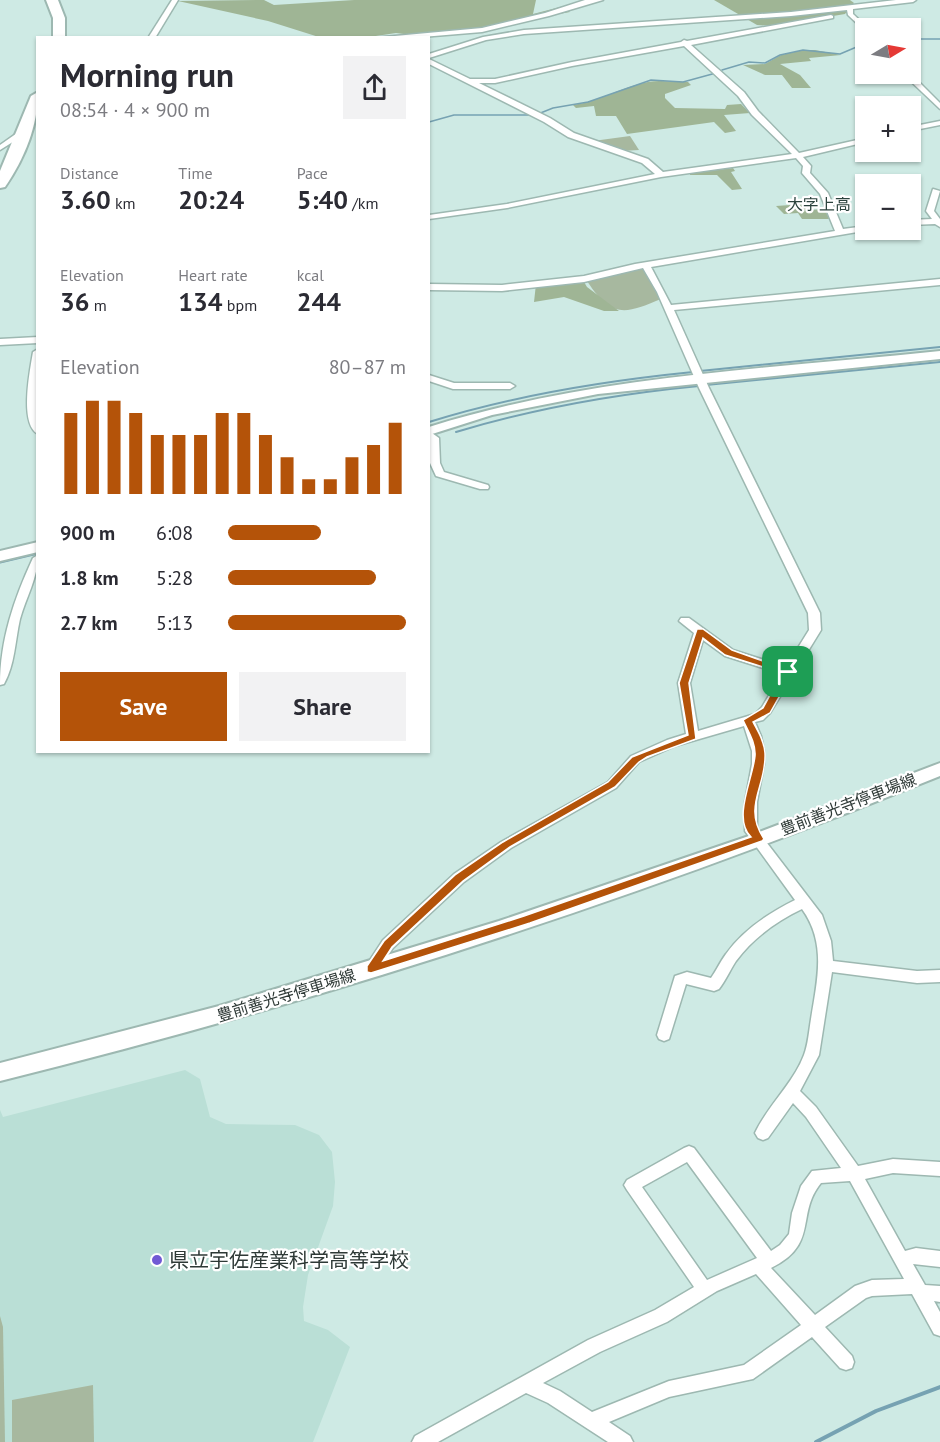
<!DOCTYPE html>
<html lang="en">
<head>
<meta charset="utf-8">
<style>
	body { margin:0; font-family:"PT Sans","Noto Sans JP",sans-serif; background:#f2f2f3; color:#2b2b33; height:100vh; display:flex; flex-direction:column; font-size:22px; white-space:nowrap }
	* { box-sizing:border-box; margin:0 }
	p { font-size:20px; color:#7c7c81 }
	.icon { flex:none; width:33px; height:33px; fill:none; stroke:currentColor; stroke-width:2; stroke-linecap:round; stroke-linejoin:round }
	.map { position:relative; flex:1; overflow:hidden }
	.sheet { position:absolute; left:36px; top:36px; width:394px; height:717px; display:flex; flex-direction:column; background:#fff; border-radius:0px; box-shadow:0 2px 4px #0004 }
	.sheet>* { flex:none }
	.needle { width:39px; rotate:80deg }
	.fabs { position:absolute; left:855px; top:18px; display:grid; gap:12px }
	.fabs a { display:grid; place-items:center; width:66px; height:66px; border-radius:0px; background:#fff; box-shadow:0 2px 4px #0004; font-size:30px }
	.pin { position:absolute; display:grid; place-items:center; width:51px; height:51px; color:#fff; margin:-26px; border-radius:12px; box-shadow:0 3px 9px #0006 }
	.round { display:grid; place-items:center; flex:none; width:63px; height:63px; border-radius:0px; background:#f2f2f3 }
	.summary { display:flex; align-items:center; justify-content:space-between; height:102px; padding:0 24px }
	h1 { font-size:33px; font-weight:700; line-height:45px }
	.stats { display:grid; grid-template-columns:repeat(3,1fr); gap:9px; height:102px; padding:6px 24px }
	.stats div { display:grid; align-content:center }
	.stats b { font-size:26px; font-weight:700 }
	.stats small { font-size:16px; font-weight:400 }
	.stats p { font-size:16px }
	.chart { height:168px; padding:12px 24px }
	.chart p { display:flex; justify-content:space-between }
	.chart svg { width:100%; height:108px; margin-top:6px; stroke:#b45309; stroke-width:6 }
	.primary-button { display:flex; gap:12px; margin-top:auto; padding:12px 24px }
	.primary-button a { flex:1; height:69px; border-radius:0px; background:#b45309; color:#fff; font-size:24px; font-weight:700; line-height:69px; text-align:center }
	.primary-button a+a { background:#f2f2f3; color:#2b2b33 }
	ul { padding:0 24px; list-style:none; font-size:20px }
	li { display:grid; grid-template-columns:96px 72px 1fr; align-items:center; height:45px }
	li i { height:15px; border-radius:8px; background:#b45309 }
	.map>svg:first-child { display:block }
	.built { fill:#badfd6 }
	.green { fill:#a7b89f }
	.forest { fill:#9fb595 }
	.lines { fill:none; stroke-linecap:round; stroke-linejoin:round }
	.stream-far3 { stroke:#76a2b2; stroke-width:1.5 }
	.stream-far2 { stroke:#76a2b2; stroke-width:2 }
	.stream-far1 { stroke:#76a2b2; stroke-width:3 }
	.stream { stroke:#76a2b2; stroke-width:4 }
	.street-casing { stroke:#9db8b1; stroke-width:3 }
	.secondary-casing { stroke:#9db8b1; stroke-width:4 }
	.highway-casing { stroke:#9db8b1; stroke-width:4 }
	.street { fill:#fff; fill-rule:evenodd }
	.secondary { fill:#fff; fill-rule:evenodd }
	.highway { fill:#fff; fill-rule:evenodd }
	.route { fill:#b45309; stroke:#fff; stroke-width:1.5; fill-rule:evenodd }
	.poi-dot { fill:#715ad4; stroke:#fff; stroke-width:2 }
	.labels { text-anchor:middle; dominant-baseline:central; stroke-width:4.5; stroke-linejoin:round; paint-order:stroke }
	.far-quarter-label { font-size:16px; fill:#2c433e; stroke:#fff }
	.street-label { font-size:16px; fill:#2e3936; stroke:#fff }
	.near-poi-label { font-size:20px; fill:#2e3936; stroke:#fff; text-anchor:start }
</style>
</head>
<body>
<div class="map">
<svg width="940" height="1442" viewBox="0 0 940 1442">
	<rect width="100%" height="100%" fill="#ceeae4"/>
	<polygon class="built" points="185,1070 200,1079 210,1117 226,1124 295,1125 319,1135 332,1152 335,1182 333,1206 308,1275 303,1307 304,1321 328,1330 350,1347 313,1442 0,1442 0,1110 3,1117"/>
	<g class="green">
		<polygon points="630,136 639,150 622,151 593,141"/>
		<path d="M644,268L661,299C625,314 612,319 587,281Z"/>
		<polygon points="0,1316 3,1327 5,1442 0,1442"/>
		<polygon points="93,1385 94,1442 12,1442 12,1400"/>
	</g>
	<g class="forest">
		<polygon points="264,0 274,5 354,0 536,0 533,14 564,6 570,12 427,37 396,33 369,37 322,38 268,21 178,1"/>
		<polygon points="714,0 850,0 854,3 845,14 773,26 757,25"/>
		<polygon points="803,50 815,50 841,55 809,58 811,61 780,64 800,75 811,88 792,88 782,75 765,75 743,65 765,64 781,55"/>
		<path d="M661,81L688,82L691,85L665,94V98L675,108L725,109L727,105L741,104L750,113L724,115L736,131L725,133L714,122L627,134L616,116H596L594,106L576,108L573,105C602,101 634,80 661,81Z"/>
		<polygon points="733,168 735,171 731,172 742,189 732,190 717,175 690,175 690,173"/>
		<polygon points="804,204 809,210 825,209 829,219 802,219 798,213 784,214 776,206"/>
		<polygon points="584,282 587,287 619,311 604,311 564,297 534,302 536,284"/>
	</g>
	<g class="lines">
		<g class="stream-far3">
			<polyline points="910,39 940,39"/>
			<polyline points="722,70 749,62 765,63 780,55 803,50 840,54 866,43"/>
			<polyline points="538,114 553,108 588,102 651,80 683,82 716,73"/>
			<polyline points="429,122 454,115 532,115"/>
		</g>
		<g class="stream-far2">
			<polyline points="700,371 940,347"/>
			<polyline points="706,385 940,362"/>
			<path d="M429,422C515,395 603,381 693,372"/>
			<path d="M456,432C536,408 616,394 699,386"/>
		</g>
		<polyline class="stream-far1" points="0,562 38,553"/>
		<polyline class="stream" points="816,1442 876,1411 940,1387"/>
		<g class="street-casing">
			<g id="street">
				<polygon points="172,0 178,0 155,38 148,38"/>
				<polygon points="585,0 603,0 549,16 482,32 410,38 373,38 482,28 545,13"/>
				<polygon points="896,0 916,0 913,2 853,9 853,14 868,28 866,28 866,32 848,15 847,10 791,16 524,34 486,40 429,58 429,54 483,37 524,30 791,12"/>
				<path d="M831,15L833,16V18L691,45L744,92L758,111L799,153L866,138V142L803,157L811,166L810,173L828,193L843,229L866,226V230H869L651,267L671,305L940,279V285L674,310L709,388L820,613L821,630L770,713L763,720L755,722L761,736L764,751V764L757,802V830L822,915L831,941L833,961L917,971L940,970V982L917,983L832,972L819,1055L800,1091L816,1107L858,1166L893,1159L940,1162V1176L893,1173L865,1179L905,1251L916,1248L940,1251V1267L913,1264L925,1285L940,1286V1302L934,1301L940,1312V1336L934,1334L912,1294L872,1296L866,1298L825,1327L852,1356L854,1362L852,1368L846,1370L840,1368L812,1337L753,1379L669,1397L609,1422L630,1436L633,1442H608L548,1403L526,1393L438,1442H412L415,1436L588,1340L655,1310L694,1287L627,1190L624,1185L627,1180L684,1148L689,1146L694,1148L771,1251L780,1245L789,1234L792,1213L801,1186L812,1171L841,1168L806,1117L793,1103L768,1138L763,1140L758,1138L755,1133C768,1105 793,1084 804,1055C808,1045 809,1031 811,1019C817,981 827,943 802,909C777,921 753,938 736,961C730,970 726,980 719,989L714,991L686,984L669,1039L664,1041L659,1039L657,1035L675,976L687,972L711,978C716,971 720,962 726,954C743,930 769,913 795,900L745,831V802L752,764V751L744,726L675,746L639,762L616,788L511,848L464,882L393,948L376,973L371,975L366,973L364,969L383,940L454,874L501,842L608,782L631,756L667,740L686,734L678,683L694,633L679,621L681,618H689L733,650L786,667L809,630L808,613L699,388L657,292L643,268L584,282L502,291L429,290V284L502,285L584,276L635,264L835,231L820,194L802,173L803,166L796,158L661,177L507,208L429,219V215L507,204L655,174L642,163L568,137L544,122L429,64V59L470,79H495L572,62L681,42L684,40L687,41ZM684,46L738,96L752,115L792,154L663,172L648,159L574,133L550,118L479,83H495L572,66ZM703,640L725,656L782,674L762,707L755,714L698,731L690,683ZM687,1162L757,1258L707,1280L642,1187ZM850,1181L904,1279L872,1280L855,1286L815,1315L771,1268C820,1244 795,1215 821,1183ZM756,1274L801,1325L744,1365L669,1381L592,1412L560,1391L543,1383L600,1352L667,1322L717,1291Z"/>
				<polygon points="910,73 940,103 940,109 903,74"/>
				<polygon points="940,121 940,125 910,131 910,127"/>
				<polygon points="20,131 27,133 0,150 0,145"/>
				<polygon points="933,189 940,191 934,211 940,219 940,227 935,224 910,225 910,220 932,219 926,211"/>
				<polygon points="38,337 38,343 0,345 0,339"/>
				<path d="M38,349V434C19,424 30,370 33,352Z"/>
				<polygon points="429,375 454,383 510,383 515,386 510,389 453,389 429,381"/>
				<polygon points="429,431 439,438 440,463 444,472 488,485 489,487 488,489 480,489 436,476 430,463"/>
				<path d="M38,555C38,578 26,597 20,619C15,641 15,664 4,684L0,685C0,640 14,599 33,558Z"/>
			</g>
		</g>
		<g class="secondary-casing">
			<g id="secondary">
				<path d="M940,351V359L598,394L492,415L429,435V427C594,375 769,369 940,351Z"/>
				<polygon points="38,542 38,552 0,561 0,551"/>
				<path d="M940,763V776C635,900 319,1002 0,1081V1063L219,1006L499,921L746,837Z"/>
			</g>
		</g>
		<g class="highway-casing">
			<g id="highway">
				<polygon points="46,0 58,0 65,18 65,38 53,38 53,18"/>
				<path d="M38,92C38,126 24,159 5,187L0,188V171L31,96Z"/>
			</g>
		</g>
		<use href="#street" class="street"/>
		<use href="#secondary" class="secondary"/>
		<use href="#highway" class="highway"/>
	</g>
	<path class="route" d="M697,629H703L732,650L793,672L770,713L753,722C758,731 764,741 765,753C767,786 742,806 764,839L762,841L530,923L371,973L367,972V966L384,941L455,875L503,842L608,782L632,757L688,735L679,683ZM703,638L725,655L782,673L763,708L743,720C748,731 756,743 755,756C753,778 732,819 751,837L524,916L383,961L392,947L463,881L510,847L615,787L639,762L647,757L696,739L689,683Z"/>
	<circle class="poi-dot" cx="157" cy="1260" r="6"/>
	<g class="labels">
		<g class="far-quarter-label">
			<text x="819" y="204">大字上高</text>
		</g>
		<g class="street-label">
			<text transform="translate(848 804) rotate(-21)">豊前善光寺停車場線</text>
			<text transform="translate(286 995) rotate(-17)">豊前善光寺停車場線</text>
		</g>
		<g class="near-poi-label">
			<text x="169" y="1260">県立宇佐産業科学高等学校</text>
		</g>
	</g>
</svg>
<div class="fabs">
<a><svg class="needle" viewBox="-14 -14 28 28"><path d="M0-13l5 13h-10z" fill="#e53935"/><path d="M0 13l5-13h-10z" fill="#7c7c81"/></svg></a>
<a>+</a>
<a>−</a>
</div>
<div class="pin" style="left:788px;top:672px;background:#1e9e55"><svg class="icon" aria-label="arrive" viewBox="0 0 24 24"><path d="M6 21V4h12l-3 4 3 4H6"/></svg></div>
<section class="sheet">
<div class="summary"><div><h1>Morning run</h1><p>08:54 · 4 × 900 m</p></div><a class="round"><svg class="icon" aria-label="share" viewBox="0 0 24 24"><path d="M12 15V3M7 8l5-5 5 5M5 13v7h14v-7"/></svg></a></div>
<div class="stats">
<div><p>Distance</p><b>3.60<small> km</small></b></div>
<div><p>Time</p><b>20:24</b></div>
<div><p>Pace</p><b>5:40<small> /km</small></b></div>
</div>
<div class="stats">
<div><p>Elevation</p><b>36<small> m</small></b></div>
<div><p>Heart rate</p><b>134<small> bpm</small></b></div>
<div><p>kcal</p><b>244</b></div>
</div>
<div class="chart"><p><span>Elevation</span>80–87 m</p>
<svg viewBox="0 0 160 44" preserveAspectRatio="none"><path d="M5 44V11M15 44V6M25 44V6M35 44V11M45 44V20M55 44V20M65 44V20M75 44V11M85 44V11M95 44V20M105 44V29M115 44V38M125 44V38M135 44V29M145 44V24M155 44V15"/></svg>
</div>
<ul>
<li><b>900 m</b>6:08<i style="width:52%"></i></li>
<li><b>1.8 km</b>5:28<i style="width:83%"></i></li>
<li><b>2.7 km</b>5:13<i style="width:100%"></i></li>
</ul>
<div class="primary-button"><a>Save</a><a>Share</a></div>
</section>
</div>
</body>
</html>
